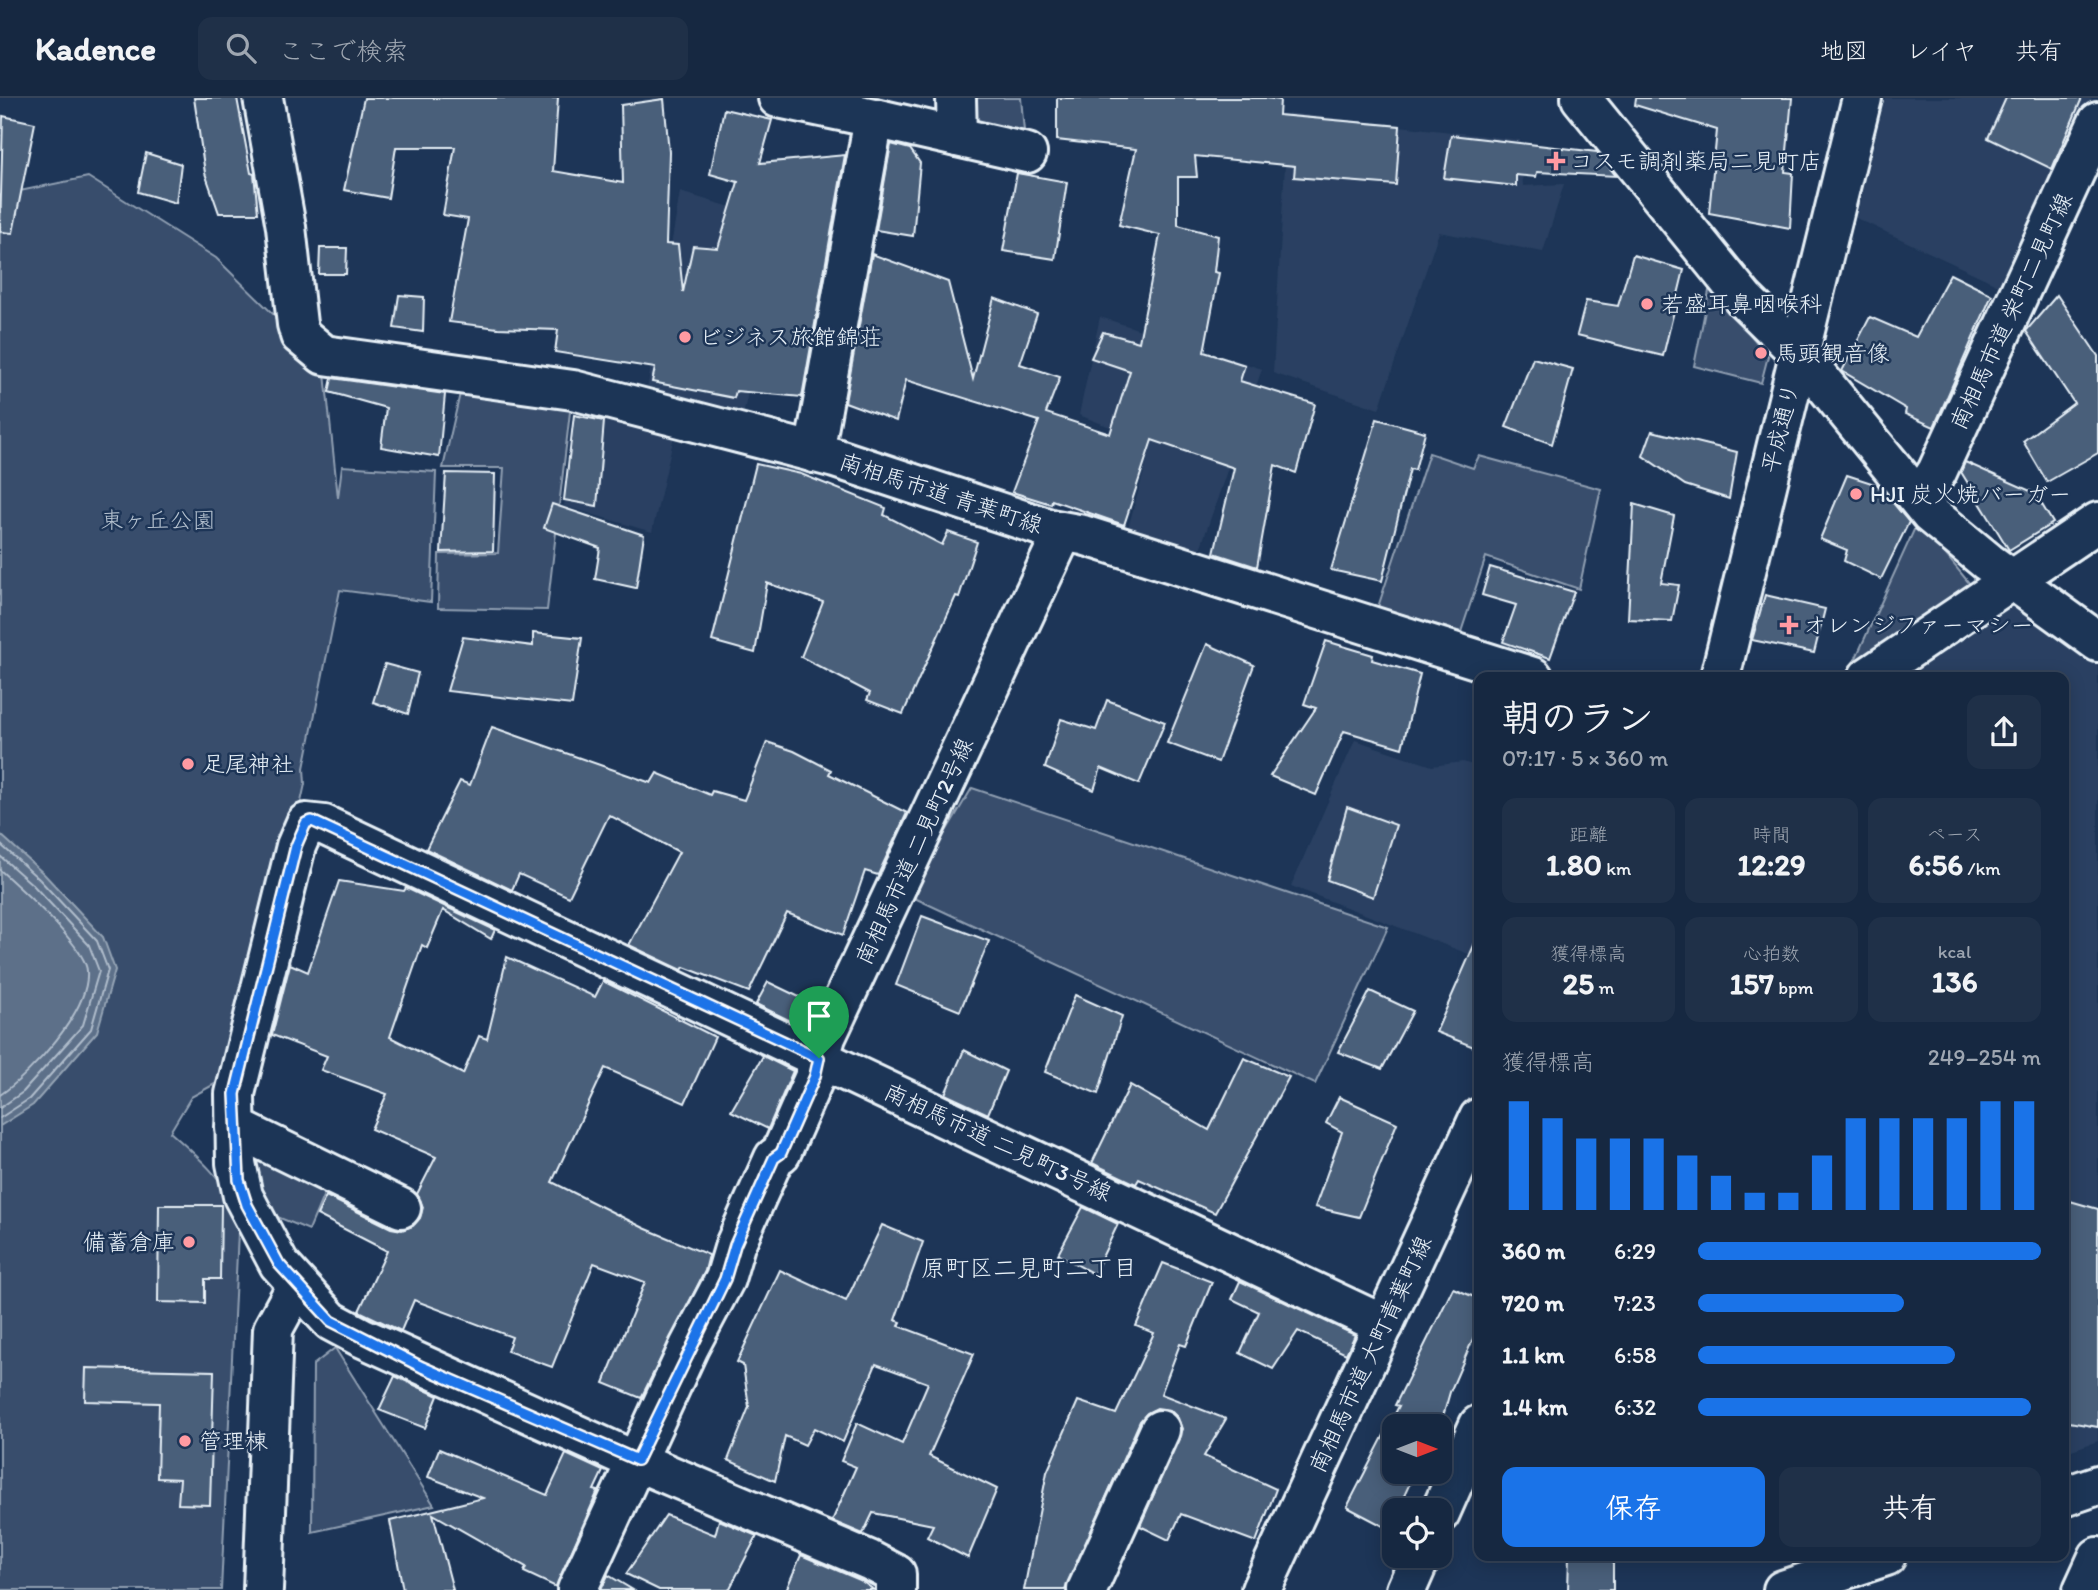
<!DOCTYPE html>
<html lang="ja">
<head>
<meta charset="utf-8">
<style>
	body { margin:0; font-family:Itim,"Klee One",sans-serif; background:#1f3048; color:#f1f3f6; height:100vh; display:flex; flex-direction:column; font-size:26px; white-space:nowrap }
	* { box-sizing:border-box; margin:0 }
	p { font-size:23px; color:#9ea6b1 }
	.icon { flex:none; width:38px; height:38px; fill:none; stroke:currentColor; stroke-width:2; stroke-linecap:round; stroke-linejoin:round }
	.map { position:relative; flex:1; overflow:hidden }
	.panel { position:absolute; left:1474px; top:574px; width:595px; height:889px; display:flex; flex-direction:column; background:#162841; border-radius:14px; box-shadow:0 4px 18px #0003,0 0 0 2px #35445a }
	.panel>* { flex:none }
	.needle { width:46px; rotate:90deg }
	.tools { position:absolute; left:1382px; top:1316px; display:grid; gap:14px }
	.tools a { display:grid; place-items:center; width:70px; height:70px; border-radius:14px; background:#162841; box-shadow:0 4px 18px #0003,0 0 0 2px #35445a; font-size:35px }
	.pin { position:absolute; display:grid; place-items:center; width:60px; height:60px; color:#fff; margin:-72px -30px; border-radius:50% 50% 50% 0; rotate:-45deg; box-shadow:0 0 7px #0007 }
	.pin .icon { rotate:45deg }
	.round { display:grid; place-items:center; flex:none; width:74px; height:74px; border-radius:14px; background:#1f3048 }
	.head { display:flex; align-items:center; justify-content:space-between; height:119px; padding:0 28px }
	h1 { font-size:38px; font-weight:700; line-height:52px }
	.stats { display:grid; grid-template-columns:repeat(3,1fr); gap:10px; height:119px; padding:7px 28px }
	.stats div { display:grid; align-content:center; border-radius:14px; background:#1f3048; text-align:center }
	.stats b { font-size:30px; font-weight:700 }
	.stats small { font-size:19px; font-weight:400 }
	.stats p { font-size:19px }
	.chart { height:196px; padding:14px 28px }
	.chart p { display:flex; justify-content:space-between }
	.chart svg { width:100%; height:126px; margin-top:7px; stroke:#1a73e8; stroke-width:6 }
	.cta { display:flex; gap:14px; margin-top:auto; padding:14px 28px }
	.cta a { flex:1; height:80px; border-radius:14px; background:#1a73e8; color:#fff; font-size:28px; font-weight:700; line-height:80px; text-align:center }
	.cta a+a { background:#1f3048; color:#f1f3f6 }
	ul { padding:0 28px; list-style:none; font-size:23px }
	li { display:grid; grid-template-columns:112px 84px 1fr; align-items:center; height:52px }
	li i { height:18px; border-radius:9px; background:#1a73e8 }
	header { display:flex; align-items:center; gap:42px; box-sizing:border-box; height:98px; padding:0 35px; background:#162841; border-bottom:2px solid #35445a }
	header strong { font-size:33px }
	nav { display:flex; gap:38px; margin-inline-start:auto; font-size:24px }
	.search { width:490px; height:63px; background:#1f3048; display:flex; align-items:center; gap:18px; box-sizing:border-box; padding:0 24px; border-radius:14px; color:#9ea6b1; font-size:26px }
	.map>svg:first-child { display:block }
	.built { fill:#2a4162 }
	.green { fill:#374d6c; stroke:#909fb2; stroke-width:2 }
	.water { fill:#5d7089; stroke:#95a4b5; stroke-width:2 }
	.lines { fill:none; stroke-linecap:round; stroke-linejoin:round }
	.shore { stroke:#b0bdcc; stroke-width:2 }
	.building { fill:#495e7a; stroke:#e8f1f8; stroke-width:2 }
	.minor-casing { stroke:#e8f1f8; stroke-width:44 }
	.tertiary-casing { stroke:#e8f1f8; stroke-width:44 }
	.minor { stroke:#1d3557; stroke-width:38 }
	.tertiary { stroke:#1d3557; stroke-width:38 }
	.route-casing { stroke:#fff; stroke-width:14 }
	.route { stroke:#1a73e8; stroke-width:9 }
	.poi-dot { fill:#ff9aa2; stroke:#1d3557; stroke-width:2.5 }
	.labels { text-anchor:middle; dominant-baseline:central; stroke-width:5; stroke-linejoin:round; paint-order:stroke }
	.poi-label { font-size:23px; fill:#e8f1f8; stroke:#1d3557; text-anchor:start }
	.street-label { font-size:23px; fill:#e8f1f8; stroke:#1d3557 }
	.park-label { font-size:23px; fill:#b3c0ce; stroke:#1d3557 }
	.neighbourhood-label { font-size:24px; fill:#e8f1f8; stroke:#1d3557 }
</style>
</head>
<body>
<header>
<strong>Kadence</strong>
<div class="search"><svg class="icon" aria-label="search" viewBox="0 0 24 24"><circle cx="10" cy="10" r="6"/><path d="M15 15l6 6"/></svg>ここで検索</div>
<nav><a>地図</a><a>レイヤ</a><a>共有</a></nav>
</header>
<div class="map">
<svg width="2098" height="1492" viewBox="0 0 2098 1492">
	<rect width="100%" height="100%" fill="#1d3557"/>
	<filter id="ink" filterUnits="userSpaceOnUse"><feTurbulence type="fractalNoise" baseFrequency=".0143" numOctaves="2"/><feDisplacementMap in="SourceGraphic" scale="14" xChannelSelector="R" yChannelSelector="G"/><feConvolveMatrix kernelMatrix="1 2 1 2 8 2 1 2 1" color-interpolation-filters="sRGB"/></filter>
	<g filter="url(#ink)">
		<g class="built">
			<polygon points="1885,0 2092,0 2007,191 1856,120"/>
			<polygon points="1288,15 1520,42 1523,88 1564,86 1543,154 1439,134 1379,311 1273,275"/>
			<polygon points="680,94 785,125 742,322 646,298"/>
			<polygon points="1100,219 1262,271 1197,460 1126,437 1152,345 1079,317"/>
			<polygon points="576,307 674,338 652,434 564,408"/>
			<polygon points="2024,501 2098,556 2098,1343 2063,1355 2063,579 1898,579 2007,503"/>
			<polygon points="1355,642 1432,668 1463,664 1479,669 1479,860 1291,788"/>
		</g>
		<g class="green">
			<polygon points="967,0 1021,0 1025,44 970,33"/>
			<path d="M88,79L216,160L324,266L338,400L342,368L436,374L431,504L340,492L304,670L305,686L299,713L224,981L191,999L170,1034C197,1058 223,1080 239,1113L221,1492H0V97Z"/>
			<polygon points="1710,188 1768,258 1761,285 1694,268"/>
			<polygon points="461,291 571,305 547,512 438,510 439,456 498,455 504,370 443,370"/>
			<polygon points="1429,355 1473,370 1479,358 1601,391 1579,491 1486,459 1461,534 1378,509"/>
			<polygon points="1918,423 1970,486 1854,564"/>
			<polygon points="972,690 1388,829 1315,986 908,797"/>
			<polygon points="248,1050 327,1089 309,1132 263,1113"/>
			<polygon points="335,1250 434,1407 312,1434 313,1267"/>
		</g>
		<polygon class="water" points="0,736 44,776 103,839 115,872 97,934 33,1007 0,1028"/>
		<g class="lines">
			<g class="shore">
				<polyline points="0,746 39,781 97,843 108,872 91,931 29,1001 0,1020"/>
				<polyline points="0,758 33,787 89,847 99,873 83,927 23,994 0,1010"/>
				<path d="M0,772C19,789 86,849 87,873C90,913 31,976 0,997"/>
			</g>
		</g>
		<g class="building">
			<polygon points="194,0 237,0 251,75 254,76 258,115 219,115 205,75"/>
			<polygon points="364,0 558,0 553,73 623,85 621,7 664,1 669,54 666,146 678,147 683,194 693,148 718,150 738,84 710,76 724,11 772,22 760,65 845,57 802,299 736,293 734,300 652,284 655,270 555,254 558,232 498,230 449,224 468,121 443,117 455,49 396,49 388,100 344,92"/>
			<polygon points="1057,0 1266,0 1280,2 1279,17 1400,28 1396,87 1294,79 1295,68 1195,58 1197,79 1178,79 1178,127 1218,138 1214,174 1219,175 1204,254 1245,267 1240,283 1315,306 1296,375 1275,367 1257,469 1214,455 1234,370 1152,342 1124,427 1052,402 1051,406 1012,394 1039,323 906,282 896,323 845,304 872,156 948,184 973,281 994,200 1037,216 1020,266 1060,279 1046,315 1110,336 1130,273 1091,260 1103,234 1139,244 1160,137 1119,127 1136,51 1057,42"/>
			<polygon points="1636,0 1792,0 1785,74 1793,75 1790,130 1709,115 1717,32 1635,7"/>
			<polygon points="2006,0 2082,0 2052,71 1988,40"/>
			<polygon points="3,18 35,25 13,135 0,134"/>
			<polygon points="1451,37 1597,54 1616,78 1537,74 1536,79 1516,77 1516,88 1444,80"/>
			<polygon points="891,46 910,51 920,65 913,138 876,132"/>
			<polygon points="146,55 181,66 176,105 138,94"/>
			<polygon points="1017,75 1067,84 1055,161 1003,153"/>
			<polygon points="320,150 347,150 346,176 319,176"/>
			<polygon points="1633,157 1684,172 1663,258 1577,237 1586,203 1618,208"/>
			<polygon points="1950,176 1992,197 1934,329 1905,316 1906,311 1842,273 1870,219 1916,239"/>
			<polygon points="399,197 424,199 423,234 394,230"/>
			<polygon points="2057,197 2098,258 2098,355 2047,384 2023,343 2074,305 2026,233"/>
			<polygon points="1533,260 1573,271 1552,346 1506,329"/>
			<polygon points="332,280 445,296 439,359 381,349 386,310 329,294"/>
			<polygon points="574,317 604,323 597,408 564,402"/>
			<polygon points="1377,321 1425,334 1415,372 1410,371 1382,483 1331,472"/>
			<polygon points="1652,333 1737,354 1729,401 1685,387 1643,358"/>
			<polygon points="1965,364 2035,395 2053,425 2009,452 1961,374"/>
			<polygon points="756,366 801,376 886,410 884,417 942,447 948,434 977,444 959,499 956,498 903,616 867,602 870,595 801,559 823,504 767,485 755,555 712,543"/>
			<polygon points="446,375 495,376 493,453 441,454"/>
			<polygon points="1847,377 1878,387 1909,424 1881,481 1844,463 1847,452 1820,441"/>
			<polygon points="552,406 644,437 636,490 595,481 600,450 544,430"/>
			<polygon points="1634,406 1674,418 1661,485 1679,487 1672,523 1628,521"/>
			<polygon points="1490,469 1574,494 1550,560 1503,544 1516,507 1482,497"/>
			<polygon points="1765,497 1825,511 1814,555 1752,542"/>
			<polygon points="533,535 582,540 572,607 447,593 463,539 533,548"/>
			<polygon points="1326,543 1373,557 1372,562 1420,576 1402,650 1344,633 1316,697 1270,678 1316,610 1304,606"/>
			<polygon points="1207,546 1254,567 1218,664 1167,645"/>
			<polygon points="385,566 418,575 408,616 373,604"/>
			<polygon points="1107,602 1165,624 1139,686 1101,670 1094,692 1045,670 1061,621 1096,632"/>
			<polygon points="492,629 651,685 657,675 710,697 712,693 744,702 767,644 794,653 831,672 829,676 907,715 878,777 865,773 843,837 787,815 749,894 684,869 682,872 629,847 679,754 609,717 569,799 519,776 512,792 426,751 460,683 470,687"/>
			<polygon points="1347,709 1396,727 1373,799 1327,782"/>
			<polygon points="339,783 404,793 406,790 495,832 491,841 443,812 427,850 422,847 390,939 463,976 479,938 487,941 507,859 595,899 603,883 715,939 685,1005 605,970 552,1084 644,1130 709,1157 705,1173 641,1300 604,1285 645,1184 594,1165 552,1269 507,1253 512,1239 414,1202 401,1233 359,1213 387,1153 317,1117 326,1098 391,1130 402,1132 413,1128 420,1120 423,1109 417,1096 436,1059 371,1031 387,996 321,972 327,958 272,937 290,866 308,874"/>
			<polygon points="922,818 989,843 960,913 896,887"/>
			<polygon points="1479,836 1479,951 1436,934"/>
			<polygon points="768,884 816,907 805,930 756,906"/>
			<polygon points="1370,893 1413,913 1382,971 1338,954"/>
			<polygon points="1075,897 1122,918 1098,996 1045,974"/>
			<polygon points="964,952 1006,973 988,1016 945,996"/>
			<polygon points="763,958 793,973 768,1031 731,1013"/>
			<polygon points="1244,960 1289,979 1215,1115 1139,1081 1136,1086 1092,1065 1130,987 1209,1032"/>
			<polygon points="1339,999 1397,1025 1359,1119 1315,1109 1342,1034 1326,1025"/>
			<polygon points="2063,1101 2098,1111 2098,1329 2063,1323"/>
			<polygon points="159,1107 221,1107 220,1181 205,1181 205,1205 158,1204"/>
			<polygon points="1083,1109 1118,1126 1094,1176 1058,1156"/>
			<polygon points="882,1127 923,1144 895,1222 901,1224 899,1228 974,1256 929,1358 997,1391 968,1460 927,1439 933,1427 873,1415 863,1436 832,1423 856,1369 841,1363 857,1325 902,1346 928,1285 876,1266 843,1344 814,1330 805,1347 785,1338 775,1383 728,1362 749,1309 743,1267 737,1264 780,1172 846,1203"/>
			<polygon points="1163,1165 1212,1184 1186,1248 1180,1246 1161,1296 1226,1321 1204,1358 1276,1391 1256,1444 1181,1416 1169,1442 1140,1428 1182,1331 1178,1320 1170,1312 1157,1310 1147,1315 1140,1323 1065,1492 1024,1492 1047,1374 1078,1303 1116,1316 1154,1235 1136,1228"/>
			<polygon points="1240,1183 1355,1237 1346,1256 1298,1233 1273,1271 1240,1255 1259,1214 1232,1201"/>
			<polygon points="1453,1190 1479,1201 1479,1227 1450,1294 1440,1329 1395,1328 1395,1374 1415,1374 1389,1431 1347,1409 1399,1308 1395,1307"/>
			<polygon points="86,1270 214,1273 210,1407 178,1406 180,1381 157,1380 159,1305 85,1303"/>
			<polygon points="395,1278 438,1298 425,1330 379,1312"/>
			<polygon points="439,1351 547,1397 566,1356 603,1373 594,1392 598,1393 556,1489 524,1474 526,1469 433,1416 453,1492 403,1492 390,1423 483,1400 428,1379"/>
			<polygon points="666,1417 715,1437 719,1422 757,1438 729,1492 659,1492 626,1476"/>
			<polygon points="801,1457 860,1482 874,1492 786,1492"/>
			<polygon points="1569,1458 1613,1458 1613,1492 1568,1492"/>
			<polygon points="608,1477 633,1492 601,1492"/>
		</g>
		<g class="lines">
			<g class="minor-casing">
				<g id="minor">
					<polyline points="263,0 286,129 297,226 300,237 324,257 573,292 835,360 1050,431 1083,437 1533,579"/>
					<polyline points="778,0 874,20 814,355"/>
					<polyline points="1581,0 1744,201 1799,255 1930,416 1988,464 2098,544"/>
					<polyline points="874,20 957,39 956,0"/>
					<polyline points="957,39 1027,55"/>
					<polyline points="1920,400 1937,374 2098,24"/>
					<polyline points="1868,579 2098,424"/>
					<polyline points="235,1029 401,1110"/>
					<polyline points="577,1492 689,1249 725,1181 735,1147 774,1060 781,1055 815,978 826,939 1063,434"/>
					<polyline points="896,1492 896,1476 869,1462 622,1357 361,1239 331,1223 279,1166 243,1098 236,1065 235,996 296,748 306,725 324,727 1384,1227"/>
					<polyline points="1087,1492 1160,1332"/>
					<polyline points="1261,1492 1479,1020"/>
					<polyline points="2083,1492 2098,1459"/>
				</g>
			</g>
			<g class="tertiary-casing">
				<g id="tertiary">
					<polyline points="1720,579 1862,0"/>
					<polyline points="2063,1399 2098,1387"/>
					<polyline points="1440,1415 1479,1327"/>
					<polyline points="263,1492 273,1231 297,1187"/>
					<polyline points="1406,1492 1421,1458"/>
					<polyline points="1783,1492 1886,1458"/>
				</g>
			</g>
			<use href="#minor" class="minor"/>
			<use href="#tertiary" class="tertiary"/>
		</g>
	</g>
	<g class="lines" filter="url(#ink)">
		<g class="route-casing">
			<polygon id="route" points="312,723 819,960 815,978 781,1055 774,1060 735,1147 725,1181 637,1362 422,1269 331,1223 279,1166 259,1129 247,1107 239,1082 235,996 296,748 306,725"/>
		</g>
		<use href="#route" class="route"/>
	</g>
	<g class="poi-dot">
		<path d="M1552.5 52.5h7v7h7v7h-7v7h-7v-7h-7v-7h7z"/>
		<circle cx="1647" cy="206" r="7"/>
		<circle cx="685" cy="239" r="7"/>
		<circle cx="1761" cy="255" r="7"/>
		<circle cx="1856" cy="396" r="7"/>
		<path d="M1785.5 516.5h7v7h7v7h-7v7h-7v-7h-7v-7h7z"/>
		<circle cx="188" cy="666" r="7"/>
		<circle cx="189" cy="1144" r="7"/>
		<circle cx="185" cy="1343" r="7"/>
	</g>
	<g class="labels">
		<g class="poi-label">
			<text x="1570" y="63">コスモ調剤薬局二見町店</text>
			<text x="1661" y="206">若盛耳鼻咽喉科</text>
			<text x="699" y="239">ビジネス旅館錦荘</text>
			<text x="1775" y="255">馬頭観音像</text>
			<text x="1870" y="396">HJI 炭火焼バーガー</text>
			<text x="1803" y="527">オレンジファーマシー</text>
			<text x="202" y="666">足尾神社</text>
			<text x="175" y="1144" text-anchor="end">備蓄倉庫</text>
			<text x="199" y="1343">管理棟</text>
		</g>
		<g class="street-label">
			<text transform="translate(2011 213) rotate(-65)">南相馬市道 栄町二見町線</text>
			<text transform="translate(1780 330) rotate(-76)">平成通り</text>
			<text transform="translate(941 395) rotate(18)">南相馬市道 青葉町線</text>
			<text transform="translate(914 753) rotate(-65)">南相馬市道 二見町2号線</text>
			<text transform="translate(998 1044) rotate(25)">南相馬市道 二見町3号線</text>
			<text transform="translate(1370 1256) rotate(-65)">南相馬市道 大町青葉町線</text>
		</g>
		<g class="park-label">
			<text x="158" y="422">東ヶ丘公園</text>
		</g>
		<g class="neighbourhood-label">
			<text x="1029" y="1169">原町区二見町二丁目</text>
		</g>
	</g>
</svg>
<div class="tools">
<a><svg class="needle" viewBox="-14 -14 28 28"><path d="M0-13l5 13h-10z" fill="#e53935"/><path d="M0 13l5-13h-10z" fill="#9ea6b1"/></svg></a>
<a><svg class="icon" aria-label="locate" viewBox="0 0 24 24"><circle cx="12" cy="12" r="6"/><path d="M12 2v4M12 18v4M2 12h4M18 12h4"/></svg></a>
</div>
<div class="pin" style="left:819px;top:960px;background:#1e9e55"><svg class="icon" aria-label="arrive" viewBox="0 0 24 24"><path d="M6 21V4h12l-3 4 3 4H6"/></svg></div>
<section class="panel">
<div class="head"><div><h1>朝のラン</h1><p>07:17 · 5 × 360 m</p></div><a class="round"><svg class="icon" aria-label="share" viewBox="0 0 24 24"><path d="M12 15V3M7 8l5-5 5 5M5 13v7h14v-7"/></svg></a></div>
<div class="stats">
<div><p>距離</p><b>1.80<small> km</small></b></div>
<div><p>時間</p><b>12:29</b></div>
<div><p>ペース</p><b>6:56<small> /km</small></b></div>
</div>
<div class="stats">
<div><p>獲得標高</p><b>25<small> m</small></b></div>
<div><p>心拍数</p><b>157<small> bpm</small></b></div>
<div><p>kcal</p><b>136</b></div>
</div>
<div class="chart"><p><span>獲得標高</span>249–254 m</p>
<svg viewBox="0 0 160 44" preserveAspectRatio="none"><path d="M5 44V6M15 44V12M25 44V19M35 44V19M45 44V19M55 44V25M65 44V32M75 44V38M85 44V38M95 44V25M105 44V12M115 44V12M125 44V12M135 44V12M145 44V6M155 44V6"/></svg>
</div>
<ul>
<li><b>360 m</b>6:29<i style="width:100%"></i></li>
<li><b>720 m</b>7:23<i style="width:60%"></i></li>
<li><b>1.1 km</b>6:58<i style="width:75%"></i></li>
<li><b>1.4 km</b>6:32<i style="width:97%"></i></li>
</ul>
<div class="cta"><a>保存</a><a>共有</a></div>
</section>
</div>
</body>
</html>
